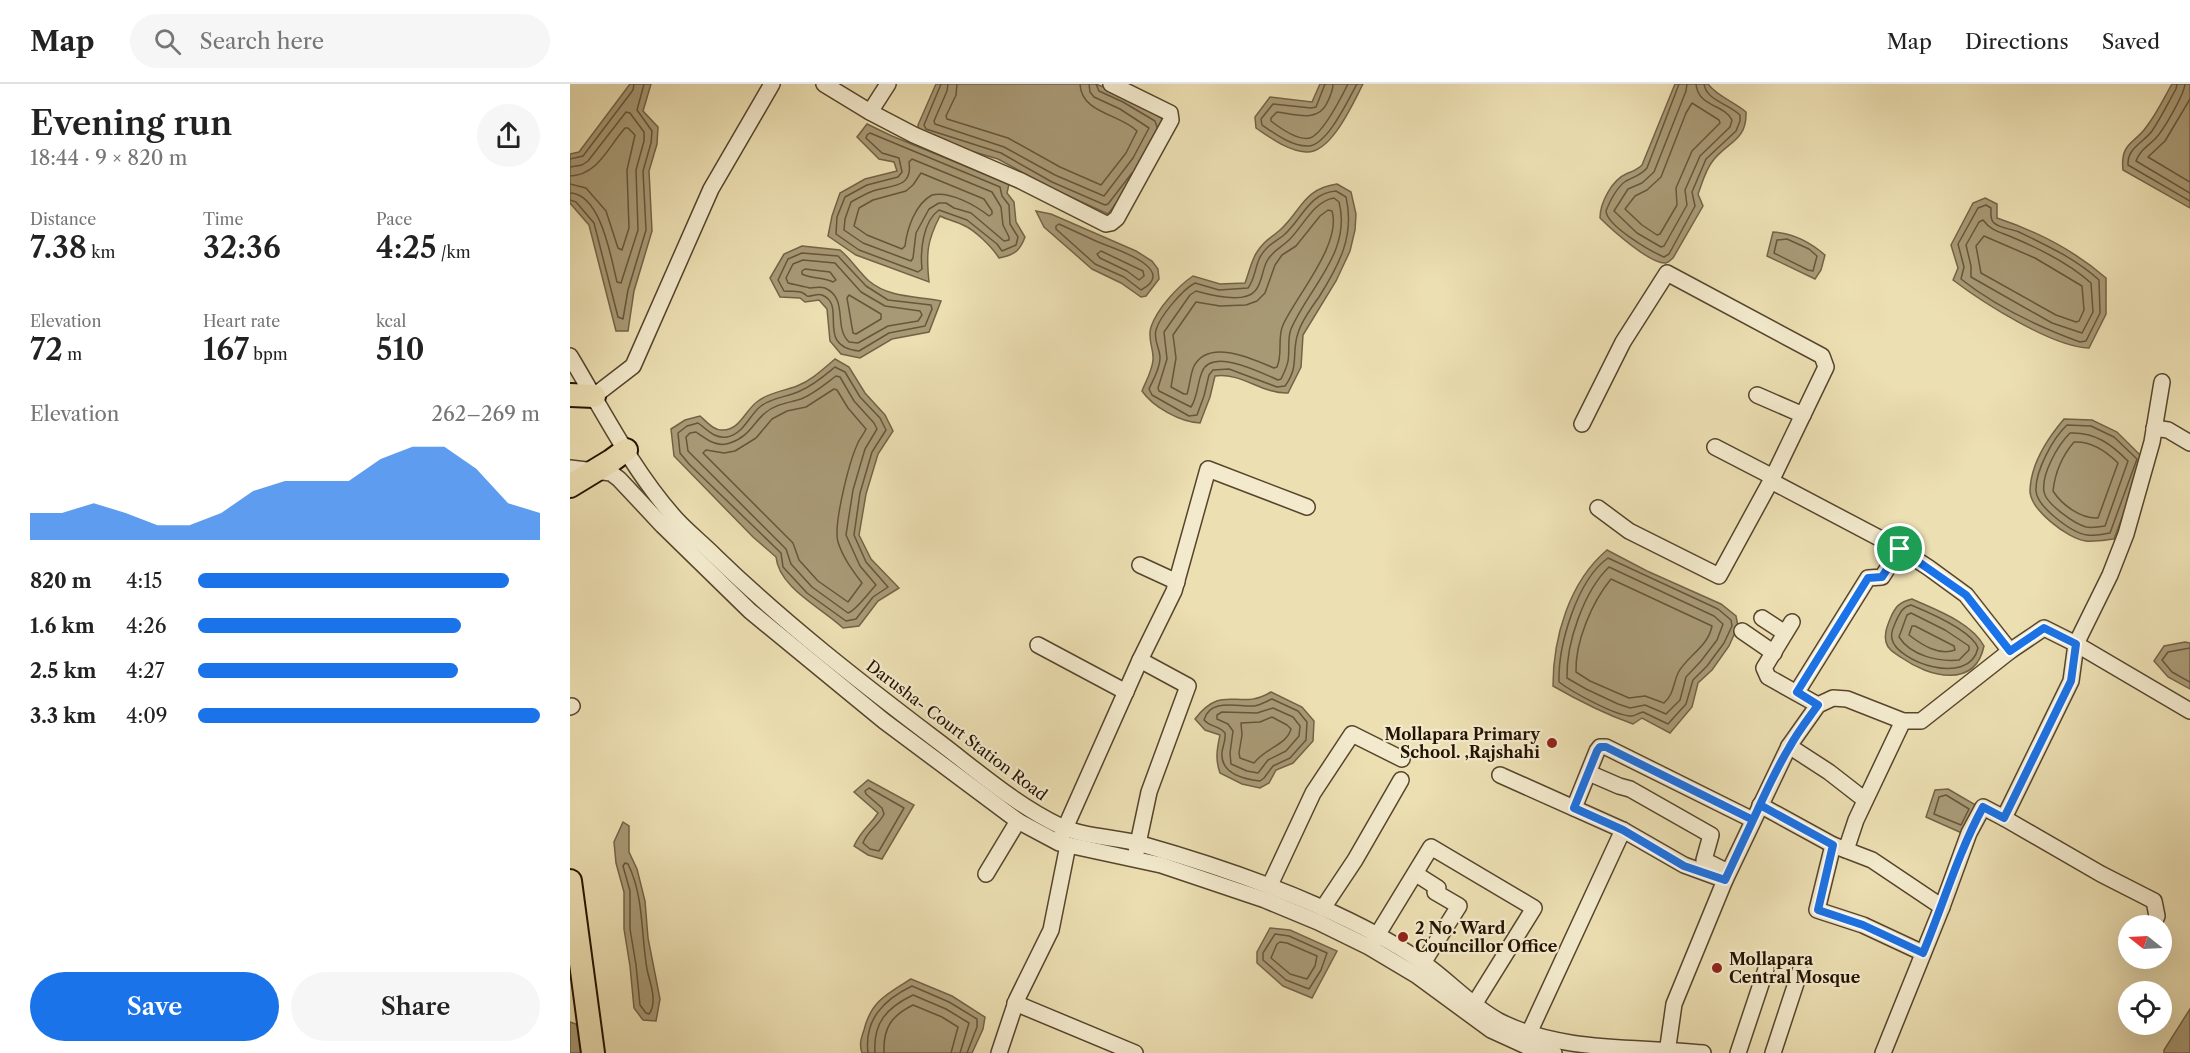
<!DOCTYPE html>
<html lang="en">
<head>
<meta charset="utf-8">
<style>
	body { margin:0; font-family:"Libre Caslon Text",serif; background:#f6f6f6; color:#222; height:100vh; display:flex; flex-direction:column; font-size:22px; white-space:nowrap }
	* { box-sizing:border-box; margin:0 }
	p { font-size:20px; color:#767676 }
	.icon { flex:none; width:33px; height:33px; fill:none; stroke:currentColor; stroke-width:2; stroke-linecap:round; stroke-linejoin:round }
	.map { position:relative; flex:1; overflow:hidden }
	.panel { display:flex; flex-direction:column; background:#fff; width:570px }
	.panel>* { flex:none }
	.needle { width:39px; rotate:288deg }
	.buttons { position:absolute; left:1548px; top:831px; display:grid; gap:12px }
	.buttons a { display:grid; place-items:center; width:54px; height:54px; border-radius:50%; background:#fff; box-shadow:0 6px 24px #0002; font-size:30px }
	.pin { position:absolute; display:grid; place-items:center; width:51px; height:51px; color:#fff; margin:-26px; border:3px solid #fff; border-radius:50%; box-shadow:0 2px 6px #0007 }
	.round { display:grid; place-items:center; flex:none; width:63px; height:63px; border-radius:32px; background:#f6f6f6 }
	.overview { display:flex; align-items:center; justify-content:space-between; height:102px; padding:0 30px }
	h1 { font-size:33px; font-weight:600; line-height:45px }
	.figures { display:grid; grid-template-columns:repeat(3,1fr); gap:9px; height:102px; padding:6px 30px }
	.figures div { display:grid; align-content:center }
	.figures b { font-size:30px; font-weight:600 }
	.figures small { font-size:16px; font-weight:400 }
	.figures p { font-size:16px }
	.chart { height:168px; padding:12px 30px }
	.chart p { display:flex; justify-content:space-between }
	.chart svg { width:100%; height:108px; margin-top:6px; fill:#1a73e8; opacity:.7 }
	.cta { display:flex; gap:12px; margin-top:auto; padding:12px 30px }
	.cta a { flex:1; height:69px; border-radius:36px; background:#1a73e8; color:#fff; font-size:24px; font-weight:600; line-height:69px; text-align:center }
	.cta a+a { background:#f6f6f6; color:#222 }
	ul { padding:0 30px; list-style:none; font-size:20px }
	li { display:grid; grid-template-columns:96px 72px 1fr; align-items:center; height:45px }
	li i { height:15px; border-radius:8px; background:#1a73e8 }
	header { display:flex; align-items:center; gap:36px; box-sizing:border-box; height:84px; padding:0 30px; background:#fff; border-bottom:2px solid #e0e0e0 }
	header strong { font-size:28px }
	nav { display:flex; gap:33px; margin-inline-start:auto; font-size:21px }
	.search { width:420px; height:54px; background:#f6f6f6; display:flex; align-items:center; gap:15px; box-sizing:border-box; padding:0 21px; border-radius:33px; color:#767676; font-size:22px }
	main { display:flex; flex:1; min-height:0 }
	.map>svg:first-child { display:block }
	.water { fill:#a89975; stroke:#736346; stroke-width:1.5 }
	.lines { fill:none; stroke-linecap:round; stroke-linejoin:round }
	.shore { stroke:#66563a; stroke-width:1.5 }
	.minor-casing { stroke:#56452c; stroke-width:18 }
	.highway-casing { stroke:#241200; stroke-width:26 }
	.minor { stroke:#f3eacd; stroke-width:15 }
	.highway { stroke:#ecdfb2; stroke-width:22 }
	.route-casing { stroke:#fff; stroke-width:12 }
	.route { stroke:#1a73e8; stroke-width:8 }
	.poi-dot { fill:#8f2418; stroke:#f3eacd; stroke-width:2 }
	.labels { text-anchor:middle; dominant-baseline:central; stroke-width:4.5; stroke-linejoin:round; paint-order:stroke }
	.street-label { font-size:16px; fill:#241200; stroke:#f3eacd }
	.poi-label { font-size:16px; font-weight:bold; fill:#241200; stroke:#f3eacd; text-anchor:start }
</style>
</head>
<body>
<header>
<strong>Map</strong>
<div class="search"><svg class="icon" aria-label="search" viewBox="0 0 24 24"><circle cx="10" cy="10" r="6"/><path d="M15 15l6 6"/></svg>Search here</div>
<nav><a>Map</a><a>Directions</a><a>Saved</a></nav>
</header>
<main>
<section class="panel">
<div class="overview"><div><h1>Evening run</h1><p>18:44 · 9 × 820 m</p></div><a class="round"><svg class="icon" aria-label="share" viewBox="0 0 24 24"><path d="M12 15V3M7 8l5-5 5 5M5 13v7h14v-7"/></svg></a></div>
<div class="figures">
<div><p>Distance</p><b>7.38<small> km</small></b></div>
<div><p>Time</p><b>32:36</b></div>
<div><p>Pace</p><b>4:25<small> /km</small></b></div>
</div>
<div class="figures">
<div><p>Elevation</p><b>72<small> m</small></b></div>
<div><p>Heart rate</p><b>167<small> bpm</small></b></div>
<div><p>kcal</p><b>510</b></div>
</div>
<div class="chart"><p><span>Elevation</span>262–269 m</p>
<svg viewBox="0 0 160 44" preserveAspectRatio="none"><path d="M0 44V33L10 33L20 29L30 33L40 38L50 38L60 33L70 24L80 20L90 20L100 20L110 11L120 6L130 6L140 15L150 29L160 33V44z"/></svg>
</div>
<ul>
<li><b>820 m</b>4:15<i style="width:91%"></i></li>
<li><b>1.6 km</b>4:26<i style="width:77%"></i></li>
<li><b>2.5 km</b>4:27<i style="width:76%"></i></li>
<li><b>3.3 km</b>4:09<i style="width:100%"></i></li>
</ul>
<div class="cta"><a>Save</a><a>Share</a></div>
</section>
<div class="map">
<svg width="1620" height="969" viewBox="0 0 1620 969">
	<rect width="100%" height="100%" fill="#ecdfb2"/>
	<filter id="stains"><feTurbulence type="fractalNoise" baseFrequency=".00333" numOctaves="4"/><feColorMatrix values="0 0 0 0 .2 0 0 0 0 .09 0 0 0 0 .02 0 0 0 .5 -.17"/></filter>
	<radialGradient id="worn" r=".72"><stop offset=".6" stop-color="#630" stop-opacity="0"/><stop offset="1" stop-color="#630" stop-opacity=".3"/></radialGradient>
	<g class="water">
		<polygon points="60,0 81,0 73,27 88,43 87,60 79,87 82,147 64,207 58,247 46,247 19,141 0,119 0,70 9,68"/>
		<polygon points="366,0 526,0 556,12 593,35 575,81 538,130 479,103 428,75 377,60 349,49 348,41"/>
		<path d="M750,0H793C783,19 761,70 736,68C718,67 701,54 686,44L685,33L700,13L742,18Z"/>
		<path d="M1105,0H1138C1147,12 1164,18 1176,28C1177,58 1156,58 1142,78C1135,87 1132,100 1128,110L1133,122L1103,174C1101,176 1099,178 1096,179C1081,181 1041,145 1030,134C1030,119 1042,96 1056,90C1063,87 1067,86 1072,81Z"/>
		<path d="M1602,0H1620V124L1553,86C1550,58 1565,60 1577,42C1587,29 1594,14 1602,0Z"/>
		<path d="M297,40L322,52L439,100L437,109L444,118L446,138L455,153C450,167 444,171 429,174C422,163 405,146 393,141C385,137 378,136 370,132C357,157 356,169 359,198L286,171L258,152L262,132L270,109L295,95L327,87L324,78L309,75L287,53Z"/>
		<path d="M767,100L781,108L786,130L785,146L780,167L766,197L733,251L731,283L718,309C692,310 671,288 645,292L640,313L630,339C610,338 583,323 572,307C576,297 582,287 583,276C584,265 577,254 581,243C587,225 608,202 623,192L650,200L675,199C679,189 681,177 687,168C695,155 700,155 710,146C732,126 733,105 767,100Z"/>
		<path d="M1415,114L1427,120V134C1466,147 1505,167 1536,194V230L1519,264C1482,263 1412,218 1383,196L1388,184L1381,161L1403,119Z"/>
		<polygon points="466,127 481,130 566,167 582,177 588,185 589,195 576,212 571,213 551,199 522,185 474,143"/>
		<path d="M1203,148C1224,149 1240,158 1255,171L1251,186L1245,195L1197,172Z"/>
		<path d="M232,162L270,166C281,175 289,188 299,197C319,214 347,212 371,217L359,248L322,255L290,274L271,270L260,257L257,225L249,216L235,218L230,214L210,213L200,194L214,170Z"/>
		<path d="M265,275L279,283L295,309L315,331L323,347L308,370L296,410L289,451L301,475L329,504L308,517L289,542L273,544C252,524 209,504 206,473L183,453L104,372L101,345L115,336L130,332C137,338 144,347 153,346C170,346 176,325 188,317C200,308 214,307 227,302C242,296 253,285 265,275Z"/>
		<path d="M1494,335L1522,336L1547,348L1574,375L1544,455C1535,456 1524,458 1516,457C1498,455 1459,425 1460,406C1461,379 1477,355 1494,335Z"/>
		<path d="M1037,466L1077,487L1151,520L1166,532L1168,542L1159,562L1142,586L1128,599L1122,623L1100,649L1072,634L1063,640C1035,630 1009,617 983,602C983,554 999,498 1037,466Z"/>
		<path d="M1342,515C1366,526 1401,538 1414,562C1405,605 1359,593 1332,574C1325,569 1318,566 1316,558C1314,550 1317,543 1320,535C1325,523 1329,518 1342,515Z"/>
		<polygon points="1615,558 1620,559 1620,605 1598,593 1584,577 1594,562"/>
		<path d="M701,608L732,623L744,637L743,657L723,679L706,686L699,699L690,704L672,700L650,689C645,675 647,665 650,651L635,646L625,635C653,598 669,628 701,608Z"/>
		<path d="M298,696L344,721L312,775L298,771L284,762C292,745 299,743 308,729L284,708Z"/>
		<polygon points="1378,705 1409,723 1394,750 1356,733 1365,706"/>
		<polygon points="53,738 59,742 59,768 67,785 75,817 78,854 90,915 86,937 73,936 64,924 60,882 54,845 54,808 46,779 44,758"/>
		<polygon points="700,844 720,846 767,867 742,914 713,902 687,879 687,868"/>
		<path d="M341,895L382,912L415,933L413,945L402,969H292C289,960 291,955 294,946C301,917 317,910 341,895Z"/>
		<polygon points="1620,925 1620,969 1594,969 1594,966"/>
		<polygon points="0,938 6,940 16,959 17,969 0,969"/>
	</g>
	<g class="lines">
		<g class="shore">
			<polyline points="371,0 354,41 356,45 431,69 482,98 535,121 538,120 562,89"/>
			<polyline points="378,0 377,7 364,37 365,40 434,63 485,91 534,112 563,74 579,44 550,25 524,13 520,8 519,0"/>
			<path d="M387,0L386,11L376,32L377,35L438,54L490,83L531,101L556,69L567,47C550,30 511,29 510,0"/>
			<polyline points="526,0 529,7 553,18 585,37 587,43"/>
			<path d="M755,0L746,23L741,24L703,20L691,35L692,41C705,50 723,63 739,62C758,60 778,16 787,0"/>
			<path d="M763,0C763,7 760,13 757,19C748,39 724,30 707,28L701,34V37C710,44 728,57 740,54C753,50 772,12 778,0"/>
			<path d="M1109,0L1077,84C1070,92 1065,92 1056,97C1047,103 1040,117 1036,127C1037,142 1080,167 1094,173L1099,170L1125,122L1122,108L1136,75L1166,47L1170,37V31C1159,20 1136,16 1134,0"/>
			<path d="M1117,0L1116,7L1084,88L1072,99L1058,105L1044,127L1067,149L1091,163L1094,162L1117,121L1115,106L1130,72L1160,43L1162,36C1154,20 1128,23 1126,0"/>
			<path d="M1607,0L1606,5C1598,19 1591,34 1582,47C1573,59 1557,64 1558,81L1620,117"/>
			<path d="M1615,0C1614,11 1593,47 1585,55C1577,63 1570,66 1566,77L1620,109"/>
			<polyline points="1620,15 1595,57 1578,73 1620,98"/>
			<polygon points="1122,19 1149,36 1150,39 1122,67 1106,104 1107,121 1090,150 1087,151 1072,141 1055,125 1065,112 1077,106 1091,93 1116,29"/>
			<path d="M300,49L430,103L432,112L439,121L440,140L448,153L446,161L432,167L427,160L397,136L369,126C353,137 350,167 352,185L348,188L289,166L266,150L267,133L275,113L297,101L328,93L332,88L329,74L312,69L296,54L297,51Z"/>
			<polyline points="0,75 13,72 63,6 64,0"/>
			<path d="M342,75L422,108L431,123L433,141L439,153V156L434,157L401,129L384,124L376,119H369L359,125L346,149L343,174L341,177L293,159L274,146L275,135L281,118C288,114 295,110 303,107C322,101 343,104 339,78Z"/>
			<path d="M0,83L12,81L18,77L56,28L60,29L74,48V57L66,86L68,146L51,199L47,198C41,174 31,110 0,109"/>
			<path d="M351,89L414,115L422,127V130L419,132C405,121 380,107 362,111C345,120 337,145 335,162L332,165L297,151L284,142L289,124L303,116L336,107L343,101Z"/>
			<path d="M0,92C28,91 38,63 55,44H58L65,51L57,86L59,144L52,166L48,164L36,127L16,104L0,100"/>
			<path d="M766,107L776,113C785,152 769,181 749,213C741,224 732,236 728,249C721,269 730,282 715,302L707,303L659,285L643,286L639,291L634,312L627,331L619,332L582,311L579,305C583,296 590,285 590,274C590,264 583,256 586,246C590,232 612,206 625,199L649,206L678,204C685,195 685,183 690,173C697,161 704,159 714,151C732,135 739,109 766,107Z"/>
			<path d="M764,114L769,118C782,168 739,203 721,245C717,255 720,267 718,277C717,283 714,289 711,295L708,296C692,289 642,263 632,288C627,300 628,312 621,323L589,307L588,304L597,275L594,248L620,211L626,207C640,211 674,220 685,207C692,200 692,186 697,177C703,166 712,163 720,155C733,142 744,117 764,114Z"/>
			<polyline points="0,116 6,118 24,139 48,233 53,235 58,206 76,146 73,87 81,59 82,47 67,26 74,0"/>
			<path d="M1416,121L1421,124C1421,128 1420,134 1423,138C1428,144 1442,145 1449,148C1476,161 1506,175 1529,196L1530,229L1516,257L1510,258C1469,243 1425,222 1391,195L1394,183L1388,160L1408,124Z"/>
			<path d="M758,126L762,127C772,160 726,212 713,241C707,254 713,270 707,283L704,284C683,275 639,254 624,282C620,291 620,301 617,310H614L601,303L606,274L603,251L626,218L650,222L676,221L687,217L695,209L705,181L712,171L726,162L750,132Z"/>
			<path d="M1413,136C1422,148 1431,148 1444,154C1470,165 1500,180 1521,199L1523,228L1512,249L1482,239L1401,193V182L1396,161L1409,138Z"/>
			<path d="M489,140C502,146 515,152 528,158C543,164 610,185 571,206L554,193L525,180L486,145V142Z"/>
			<polygon points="1414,152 1465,174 1512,202 1514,226 1509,237 1506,238 1486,231 1411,189 1406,162"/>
			<polygon points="1217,155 1239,165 1247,172 1243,187 1238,186 1204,169 1207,156"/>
			<polygon points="531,167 573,187 574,192 569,196 557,187 530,174 527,170"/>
			<path d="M232,169L268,172L296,202L318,216L361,221L362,225L355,242L319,249L289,267C244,262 278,221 252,211C247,209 242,213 237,212C236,211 235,210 233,209C228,206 220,208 214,207L208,196L218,175Z"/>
			<path d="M233,176L265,179L291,208L315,222L350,227L352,231L348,237L318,242L288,259L279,258C263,243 279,215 255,204C249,202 246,204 240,204C237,203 221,200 218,199L216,194L223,180Z"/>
			<path d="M235,185L260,188L266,196L263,198C253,193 242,195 232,190V187Z"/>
			<polygon points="279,211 311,230 311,235 286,250 283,249 277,214"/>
			<path d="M265,283L275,288L290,313L310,334L316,346L302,368L290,409L284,451L296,478L318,503L303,513L286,535L276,537L237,509L213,483L211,469L119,380L110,369L108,349L117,342L128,339C137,345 144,355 157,353C174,350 179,331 191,322C203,313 218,313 230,307C244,301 254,292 265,283Z"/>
			<path d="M266,292L270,293L284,317L304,339L307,345L295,365L283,406L276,451L290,482L306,501C299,508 286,527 278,529L242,503L221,480L216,465L118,367L116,353L120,349L126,348C136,355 147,364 160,359C179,353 183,339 195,329C205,320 219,319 231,315C244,310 255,300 266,292Z"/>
			<path d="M264,305L267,306L278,324L296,345C294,350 289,355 287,361C279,379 263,441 268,458C273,474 283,487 292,499L278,518L248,497L229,476L223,459L133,369L136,366L154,369L165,367L186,354L202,335L217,327L236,323Z"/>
			<path d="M1497,341L1521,342L1544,353L1567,375L1540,449C1533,450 1524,452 1517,451C1502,449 1467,423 1466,407C1465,387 1483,354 1497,341Z"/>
			<path d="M1500,349C1525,348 1541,360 1558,377L1535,442C1529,443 1521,444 1516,443C1505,440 1476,420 1474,408C1471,390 1488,361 1500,349Z"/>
			<path d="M1504,358C1522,357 1536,367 1548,379L1528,434C1511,435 1492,421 1483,407C1485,389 1492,372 1504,358Z"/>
			<path d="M1038,474L1148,525L1161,536L1162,542L1154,559L1137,582L1123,596L1116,620L1098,640L1073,628C1068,629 1064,633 1060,632C1044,631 1002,608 989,598C988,561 1007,496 1038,474Z"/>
			<path d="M1039,483L1144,532L1153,540L1147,556L1131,577L1116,593L1110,616L1096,630L1075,621L1060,624L1048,620L1016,605L997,594C996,559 1014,507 1039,483Z"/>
			<path d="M1041,495L1142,542C1138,563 1117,572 1108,589C1103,600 1104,610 1094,619L1075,612L1059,614L1020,597L1006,588C1005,558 1022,518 1041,495Z"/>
			<path d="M1341,521C1358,528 1402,547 1408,564C1399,604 1326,577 1322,555C1320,548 1324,543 1326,537C1330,529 1332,523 1341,521Z"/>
			<path d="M1341,529L1375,546L1399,562V566L1389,576C1369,578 1341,572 1329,553L1337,531Z"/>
			<path d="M1342,542H1345L1384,562L1385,566C1369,572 1352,561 1339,551Z"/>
			<polyline points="1620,564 1598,568 1592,576 1602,588 1620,598"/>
			<path d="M702,615L728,627L737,638L736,656L720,674L703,682L694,694L690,697C672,695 650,689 652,668C653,661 656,656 655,649C650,642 640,643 634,636C640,614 667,623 684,622C691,621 697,617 702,615Z"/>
			<polygon points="703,624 723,633 730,642 729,652 716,667 698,676 688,689 677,687 661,680 660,669 663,647 658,640 647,635 647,631 652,628 687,629"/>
			<path d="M702,633L717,641L721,645C716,662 696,663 684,679L670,674L669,669L672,651L671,639L690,638Z"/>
			<path d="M299,704L334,724L309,767L300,765L293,759C297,747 308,742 314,730L312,724L296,710L295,707Z"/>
			<polygon points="1376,711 1399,725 1391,741 1364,730 1369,713"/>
			<path d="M55,779L58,780C74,812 71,851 77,885C79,896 84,907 83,917C83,922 82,926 79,930L76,929L70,921L66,881L60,845V807L53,782Z"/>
			<polygon points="705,850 719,852 757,869 751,886 739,905 716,896 693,876 693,869"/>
			<polygon points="710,858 717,859 747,872 745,882 737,895 720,890 701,874 707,860"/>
			<path d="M298,969C294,936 313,916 342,902L379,918L407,935V943L397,969"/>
			<path d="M305,969C303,939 316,924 343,911L376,925L399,939L390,969"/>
			<path d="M314,969C313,944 321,932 343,921L372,933L388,943L381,969"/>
		</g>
		<g class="minor-casing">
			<g id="minor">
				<polyline points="254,0 300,28 344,51 451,97 536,140 541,139 547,134 601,36 600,29 541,0"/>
				<polyline points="300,28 318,0"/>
				<path d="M0,272C33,327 63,387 106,435C118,448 133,460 146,473C214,539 290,598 365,655C405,685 444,720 490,742C514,753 545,753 571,760C631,777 691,797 748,822C784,838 820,856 852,878C878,896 901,922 929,937C992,969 1065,962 1133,969"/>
				<polyline points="1187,311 1233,331"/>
				<polyline points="24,312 63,282 141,105 202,0"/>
				<polyline points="1012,340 1053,258 1097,189 1252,272 1256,283 1203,393 1149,492 1059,447 1028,424"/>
				<polyline points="1584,344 1598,346 1620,359"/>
				<polyline points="1145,363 1203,393"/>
				<polyline points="0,384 41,389 49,395 93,442 180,527 314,637 448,737 489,759 591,781 695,816 748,838 799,863 846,891 921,946 956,962 984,969"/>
				<polyline points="1201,397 1330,465 1359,484 1396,511 1440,567"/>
				<polyline points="570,481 607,498"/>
				<polyline points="1192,534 1215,549"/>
				<polyline points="1222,538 1194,584 1198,593 1248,621"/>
				<polyline points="1172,547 1204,569"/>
				<polyline points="468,561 556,608"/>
				<polyline points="1227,608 1298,494 1312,493 1330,465"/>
				<polyline points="0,623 2,622"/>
				<polyline points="1333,637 1286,736 1276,766 1263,761 1247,826 1293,841 1353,869"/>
				<polyline points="1219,662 1259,688 1295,716"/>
				<polyline points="1019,689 1049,702 1060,705 1141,751 1134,776 1156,787"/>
				<polyline points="930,691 1053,746"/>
				<polyline points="1190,721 1263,761"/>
				<polyline points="1004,724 1027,667 1030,663 1036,663 1183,736"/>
				<polyline points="1434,734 1531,790 1584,817 1587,832 1583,842"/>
				<polyline points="492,751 570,576"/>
				<polyline points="1276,766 1302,776 1372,823"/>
				<polyline points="566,769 579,708 618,602 570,576 604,507 638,385 737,423"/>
				<polyline points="416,790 448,737"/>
				<polyline points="846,790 868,804 865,808 889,822 853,879"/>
				<polyline points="700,801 743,709 782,650 832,675"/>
				<polyline points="753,824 785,776 831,696"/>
				<polyline points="803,858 861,763 964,824 905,919"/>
				<polyline points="445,919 565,969"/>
				<polyline points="959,949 1053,746 1114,781 1155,796"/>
				<polyline points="429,969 447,915 481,846 498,761"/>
				<polyline points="1097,969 1104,920 1155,796 1219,662 1248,621 1263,614 1277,615 1333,637 1351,637 1440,567 1474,544 1506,560 1620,627"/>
				<polyline points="1168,969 1196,885"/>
				<polyline points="1203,969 1230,887"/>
				<polyline points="1313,969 1372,823 1399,749 1413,723 1434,734 1501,597 1506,560 1540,491 1556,450 1582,358 1592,298"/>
			</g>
		</g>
		<g class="highway-casing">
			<g id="highway">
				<polyline points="0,311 24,312"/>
				<polyline points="0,402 41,377 56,366"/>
				<polyline points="0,797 23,969"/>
			</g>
		</g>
		<use href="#minor" class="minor"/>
		<use href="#highway" class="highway"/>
	</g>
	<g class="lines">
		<g class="route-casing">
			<path id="route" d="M1330,465L1312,493L1298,494L1227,608L1248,621C1238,635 1227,649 1219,664C1205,687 1194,712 1183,736L1036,663H1030L1027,667L1004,724L1053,746L1114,782L1155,796L1190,721L1263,761L1248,826L1293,841L1353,869C1373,821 1388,769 1413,723L1434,734L1501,597L1506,560L1474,544L1440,567L1396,511L1330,465"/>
		</g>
		<use href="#route" class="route"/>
	</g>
	<g class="poi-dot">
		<circle cx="982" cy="659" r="6"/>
		<circle cx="833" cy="853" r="6"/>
		<circle cx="1147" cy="884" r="6"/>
	</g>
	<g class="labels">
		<g class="street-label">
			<text transform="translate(387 646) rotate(37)">Darusha- Court Station Road</text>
		</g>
		<g class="poi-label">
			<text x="970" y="650" text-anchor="end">Mollapara Primary<tspan x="970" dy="18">School. ,Rajshahi</tspan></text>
			<text x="845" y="844">2 No. Ward<tspan x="845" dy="18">Councillor Office</tspan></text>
			<text x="1159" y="875">Mollapara<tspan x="1159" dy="18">Central Mosque</tspan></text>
		</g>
	</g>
	<rect width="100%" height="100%" filter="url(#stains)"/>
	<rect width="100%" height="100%" fill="url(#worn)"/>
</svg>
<div class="buttons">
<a><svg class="needle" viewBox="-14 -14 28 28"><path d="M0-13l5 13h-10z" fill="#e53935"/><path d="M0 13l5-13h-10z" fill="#767676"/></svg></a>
<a><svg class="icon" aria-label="locate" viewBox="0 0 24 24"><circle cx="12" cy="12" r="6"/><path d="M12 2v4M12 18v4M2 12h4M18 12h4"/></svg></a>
</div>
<div class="pin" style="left:1330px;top:465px;background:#1e9e55"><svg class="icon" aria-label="arrive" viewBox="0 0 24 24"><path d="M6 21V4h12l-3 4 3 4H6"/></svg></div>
</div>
</main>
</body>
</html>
